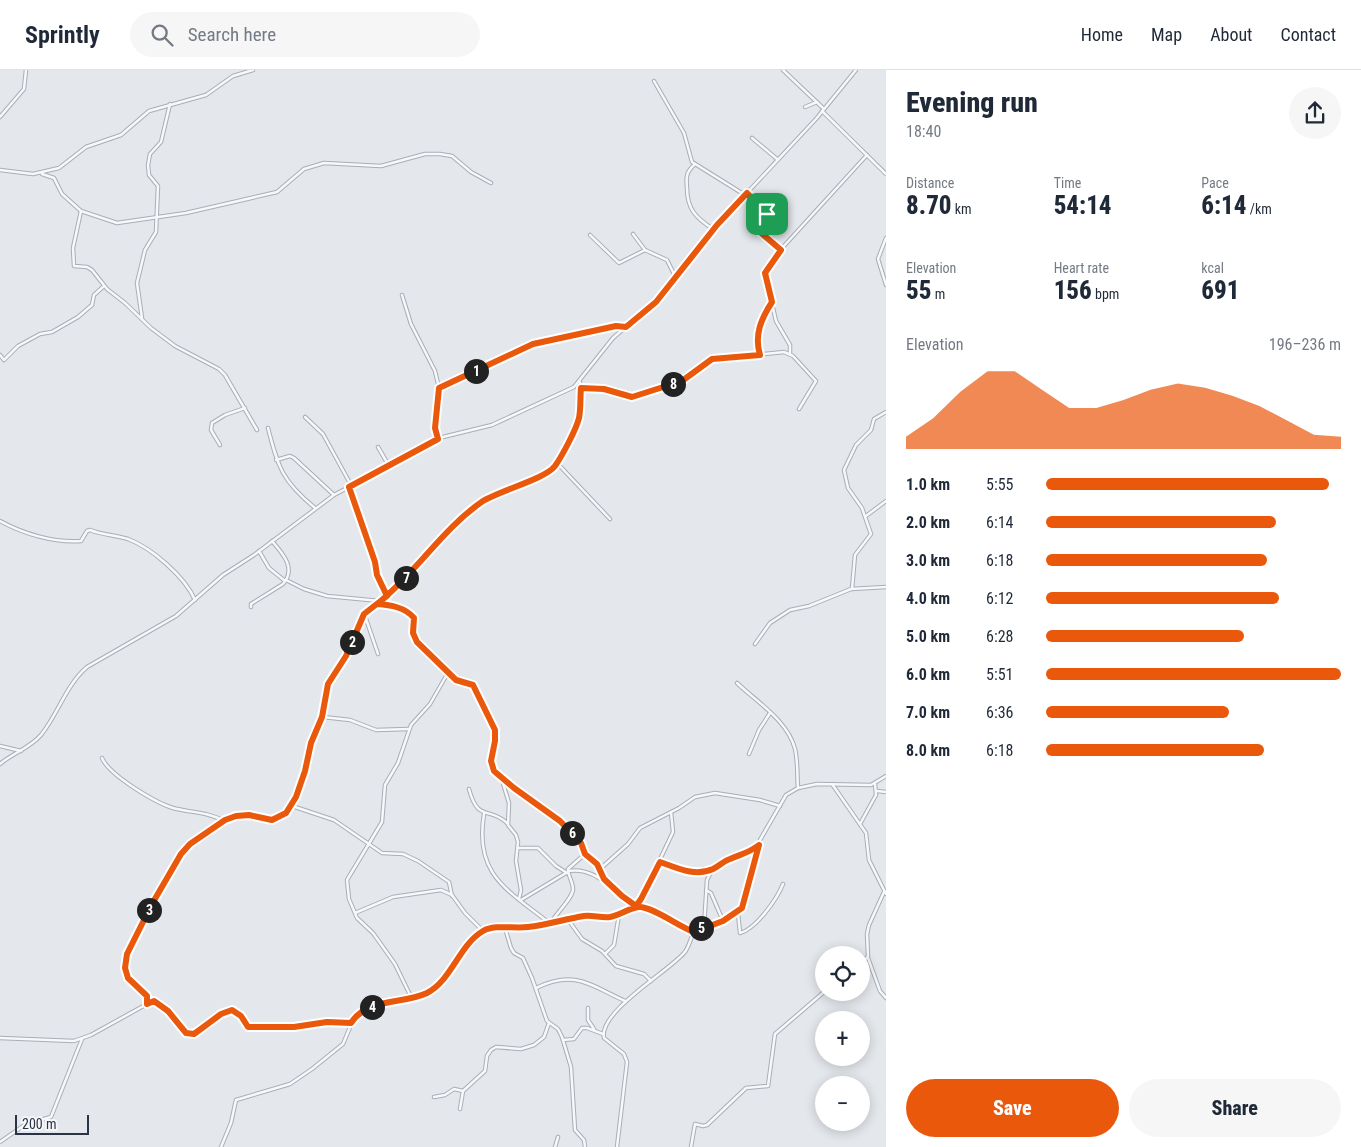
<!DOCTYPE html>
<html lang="en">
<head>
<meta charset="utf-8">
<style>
	body { margin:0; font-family:"Roboto Condensed",sans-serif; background:#f6f6f7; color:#1f2937; height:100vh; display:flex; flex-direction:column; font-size:19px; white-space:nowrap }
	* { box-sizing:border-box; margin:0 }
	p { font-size:16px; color:#747a83 }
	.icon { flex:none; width:28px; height:28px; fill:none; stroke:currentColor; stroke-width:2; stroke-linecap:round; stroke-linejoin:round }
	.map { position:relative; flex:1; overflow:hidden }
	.panel { display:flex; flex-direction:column; background:#fff; width:475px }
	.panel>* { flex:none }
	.controls { position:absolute; left:815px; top:876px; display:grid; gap:10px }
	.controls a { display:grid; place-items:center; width:55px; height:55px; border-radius:50%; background:#fff; box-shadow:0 2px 12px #0003; font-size:25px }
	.scale { position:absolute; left:15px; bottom:12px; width:74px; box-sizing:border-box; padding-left:5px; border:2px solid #2b3445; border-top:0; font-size:14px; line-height:18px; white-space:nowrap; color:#2b3445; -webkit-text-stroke:4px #f4f6f9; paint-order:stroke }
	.pin { position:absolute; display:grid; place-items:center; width:42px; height:42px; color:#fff; margin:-21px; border-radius:10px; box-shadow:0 2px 8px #0006 }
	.km { position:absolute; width:25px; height:25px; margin:-12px; border-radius:50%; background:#222; color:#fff; font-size:14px; line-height:25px; text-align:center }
	.round { display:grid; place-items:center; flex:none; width:52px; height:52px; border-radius:26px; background:#f6f6f7 }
	.summary { display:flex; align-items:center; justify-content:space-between; height:85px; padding:0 20px }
	h1 { font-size:28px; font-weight:800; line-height:38px }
	.figures { display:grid; grid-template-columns:repeat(3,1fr); gap:8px; height:85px; padding:5px 20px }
	.figures div { display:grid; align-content:center }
	.figures b { font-size:25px; font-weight:800 }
	.figures small { font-size:14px; font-weight:400 }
	.figures p { font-size:14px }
	.chart { height:140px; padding:10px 20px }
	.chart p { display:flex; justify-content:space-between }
	.chart svg { width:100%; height:90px; margin-top:5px; fill:#ea580c; opacity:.7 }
	.button { display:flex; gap:10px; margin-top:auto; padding:10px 20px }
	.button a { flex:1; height:58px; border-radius:30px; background:#ea580c; color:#fff; font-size:20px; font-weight:800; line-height:58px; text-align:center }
	.button a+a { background:#f6f6f7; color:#1f2937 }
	ul { padding:0 20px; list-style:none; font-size:16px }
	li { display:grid; grid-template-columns:80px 60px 1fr; align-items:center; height:38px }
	li i { height:12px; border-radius:6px; background:#ea580c }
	header { display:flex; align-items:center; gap:30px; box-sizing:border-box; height:70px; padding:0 25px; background:#fff; border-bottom:1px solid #e0e1e3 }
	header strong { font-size:24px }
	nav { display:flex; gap:28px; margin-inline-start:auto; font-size:18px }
	.search { width:350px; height:45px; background:#f6f6f7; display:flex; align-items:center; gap:12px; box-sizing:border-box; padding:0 18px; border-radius:28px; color:#747a83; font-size:19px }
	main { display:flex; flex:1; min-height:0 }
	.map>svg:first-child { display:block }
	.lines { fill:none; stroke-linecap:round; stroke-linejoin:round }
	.minor-casing { stroke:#a9aeb7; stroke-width:4.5 }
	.minor { stroke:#f7f8fa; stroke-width:2.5 }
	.route-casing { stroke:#fff; stroke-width:10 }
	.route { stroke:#ea580c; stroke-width:6 }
</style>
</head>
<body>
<header>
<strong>Sprintly</strong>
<div class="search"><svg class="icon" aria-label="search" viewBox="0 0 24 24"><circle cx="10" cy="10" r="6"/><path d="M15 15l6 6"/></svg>Search here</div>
<nav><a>Home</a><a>Map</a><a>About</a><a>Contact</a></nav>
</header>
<main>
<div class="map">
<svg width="886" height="1077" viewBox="0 0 886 1077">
	<rect width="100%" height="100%" fill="#e4e7ec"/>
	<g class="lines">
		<g class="minor-casing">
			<g id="minor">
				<polyline points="783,0 824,39"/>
				<polyline points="654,11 684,63 692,92 745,125"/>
				<polyline points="805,37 817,32"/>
				<polyline points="822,41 886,104"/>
				<polyline points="0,47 24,19 26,0"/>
				<polyline points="752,68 777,89"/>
				<path d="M695,94C686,102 686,107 687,118C687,139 696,148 713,159"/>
				<polyline points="0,100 33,104 59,98 86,77 121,65 149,41 206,25 233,6 253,0"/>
				<polyline points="42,104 54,108 62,124 81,141 117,153 186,143 277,122 304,99 324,93 381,96 425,84 440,84 452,86 471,102 491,113"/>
				<polyline points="747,123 766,142 760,162 780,180"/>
				<polyline points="81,141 73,178 74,196 87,197 92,200 107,219 125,233 151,258 175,276 219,299 225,305 257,360"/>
				<polyline points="633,164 645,180 667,190 675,206"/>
				<polyline points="590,165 619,193 645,180"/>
				<polyline points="886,168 878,189 886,215"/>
				<polyline points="402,225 411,254 435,301 439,318 435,358 438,369"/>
				<polyline points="142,248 137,213 145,180 156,162 158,116 149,105 148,95 150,84 161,72 170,34"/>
				<polyline points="790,284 790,275 776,251 765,203 783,177 867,85"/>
				<polyline points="0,285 4,290 18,276 40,264 52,262 78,247 92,235 94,225 104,216"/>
				<path d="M760,285C754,265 761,249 772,232"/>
				<polyline points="439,318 533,274 616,256 626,257"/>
				<polyline points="581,318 604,319 632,327 682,311 713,289 784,282 793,286 816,311 799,339"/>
				<polyline points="305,347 323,364 351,415"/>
				<path d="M268,358C278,397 282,411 315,438"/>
				<polyline points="220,375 211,360 212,353 225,345 245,338"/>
				<polyline points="378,377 389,396"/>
				<polyline points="276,390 290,386 294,388 334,425"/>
				<polyline points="557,393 610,449"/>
				<polyline points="349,417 375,491 377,505 387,526"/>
				<polyline points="866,446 886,431"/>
				<path d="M0,451C24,464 54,473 81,471L87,461L90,460C102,465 116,465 128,469C152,478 185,507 195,530"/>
				<polyline points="259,481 269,498 285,511"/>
				<polyline points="286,510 304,519 327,526 380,531"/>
				<polyline points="852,519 855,485 871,464 862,438 848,418 844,400 856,375 871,360 874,349 886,342"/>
				<path d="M378,534C391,535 405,537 413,548V563L417,572L456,609L473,615L495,660V671L491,691L494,701L514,719L560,751L581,773L585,784L597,794L604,809"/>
				<path d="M251,537V534L283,514C297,498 282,483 272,471"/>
				<polyline points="365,546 378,584"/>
				<polyline points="755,574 770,553 790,540 809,536 851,519 886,517"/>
				<path d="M737,613C757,632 788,651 795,679C798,692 797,705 798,718"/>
				<polyline points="323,647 350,650 376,660 409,659"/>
				<polyline points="0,676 21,681"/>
				<polyline points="749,684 759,660 770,643"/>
				<path d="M102,688C109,705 158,735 177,739C196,743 206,742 225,751"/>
				<path d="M0,694C13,683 30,678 41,665C58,644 66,615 87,597L176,546L223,505L254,485L334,425L443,367L492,355L574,317L613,268L659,228L717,155L816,49L856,0"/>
				<polyline points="502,710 509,733 508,755 516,765 518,772 516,791 521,820 519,829"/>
				<polyline points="832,714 866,763 869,790 886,824"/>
				<path d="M469,719C478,753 489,736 507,753"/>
				<polyline points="877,721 886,722"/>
				<polyline points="292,736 334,750 382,783 403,784 418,791 449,812 452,826"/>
				<path d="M484,744C474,804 506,819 548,852"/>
				<polyline points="860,754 876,725 875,714"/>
				<polyline points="518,778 538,778 556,796 567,803"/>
				<path d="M660,792C677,798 694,807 713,799C719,797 723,792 729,789C740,785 749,784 758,776"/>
				<polyline points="600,799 628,774 640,758 679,738 695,727 715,723 760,730 780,736"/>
				<path d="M568,801C597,796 613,823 636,835"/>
				<polyline points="706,820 711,823 723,851"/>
				<polyline points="521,830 566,803"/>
				<polyline points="636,835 644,823 673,762 671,742"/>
				<polyline points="355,843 393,827 441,820 452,825 465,843 483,861"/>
				<path d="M738,843L740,863C756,859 777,829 783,814"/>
				<polyline points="569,851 582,869 602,881 616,896 644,904 651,911"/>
				<path d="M551,853C556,843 573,828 573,819C573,812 568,806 568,799L585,784"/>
				<polyline points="704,857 707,810 712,800"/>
				<polyline points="505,858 511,878 514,883 523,888 532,908 547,951 558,959 562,967 571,997 575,1060 584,1070 585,1077"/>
				<polyline points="605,884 614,875 619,845"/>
				<polyline points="868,888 880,921 886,928"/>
				<polyline points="861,895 868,886 867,864 869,855 884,822"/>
				<path d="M536,918C576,899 591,916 625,931"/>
				<polyline points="412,929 395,894 373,863 357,848 349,829 347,810 382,752 385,715 398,693 411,655 430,634 449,601"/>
				<path d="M147,934L154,931L168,941L186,963L191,965C207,959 216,944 232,940L241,946L248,957H294L327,952L351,953"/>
				<polyline points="588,938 588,950 594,959"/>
				<polyline points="0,968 74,971 91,965 147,934 147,926 129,908 125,898 127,884 152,834 181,784 190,774 225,751 236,746 249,745 272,750 286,743 296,727 305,701 311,673 323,647 328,614 346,586 365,544 413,501 430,480 474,438 500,422 544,404 553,398 577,353 580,341 580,312"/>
				<polyline points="563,970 574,969 582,958 587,958 603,964"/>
				<polyline points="434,1027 445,1025 454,1019 463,1021"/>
				<polyline points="460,1039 463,1021 485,1001 487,986 491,980 496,977 521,979 534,975 544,967 549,953"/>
				<polyline points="0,1072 26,1054 51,1047 82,969"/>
				<polyline points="221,1077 231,1053 236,1030 290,1014 312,999 343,974 353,950 370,937 412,929 432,920 483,861 532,857 582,846 608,847 640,837 657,843 675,854 694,862"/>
				<polyline points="555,1077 558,1067"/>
				<path d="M617,1077L627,992L624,984L604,968C598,942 669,901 684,883C689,878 690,869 694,862L723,851L742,838L760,770L786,725L798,718L817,714L871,715L886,706"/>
				<polyline points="691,1077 695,1054 703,1056 707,1055 746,1018 768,1016 775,964 824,922"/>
			</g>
		</g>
		<use href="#minor" class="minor"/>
	</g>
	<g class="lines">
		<g class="route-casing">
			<path id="route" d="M767,144L747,123L717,155L656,232L626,257L616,256L533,274L439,318L435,358L438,369L349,417L375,492L377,505L387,526L364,544L346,586L328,614L322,647L311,673L305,701L296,727L286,743L272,750L249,745L236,746L225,750L190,774L181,784L152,834L127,884L125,898L128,908L147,926V934L154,931L168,941L186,963L194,964L221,944L232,940L241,946L248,957H294L327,952L351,953C368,927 402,935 427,923C452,910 459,875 483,861C495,854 514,859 528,857C547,855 565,849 584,846C593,845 601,848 610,847C620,845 629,838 639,837C651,836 680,857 694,862L723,851L742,838L759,775C749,783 741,784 730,789C724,791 719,796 713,799C695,807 677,798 660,792L641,829L636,836L622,826L604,809L597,794L585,784L581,773L560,751L514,718L494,701L491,691L495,671V660L473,615L456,610L417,572L413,563L414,548C405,537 390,535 377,534C416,503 442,459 483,431C501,420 545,409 555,396C562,386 576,360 579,348C581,338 580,328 581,318L604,319L632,327L682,311L712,289L760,285C754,265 761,249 772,232L765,203L781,180L760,162L767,144"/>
		</g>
		<use href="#route" class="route"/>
	</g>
</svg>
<div class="controls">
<a><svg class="icon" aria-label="locate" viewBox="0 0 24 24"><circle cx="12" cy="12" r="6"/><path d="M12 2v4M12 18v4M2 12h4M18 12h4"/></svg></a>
<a>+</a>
<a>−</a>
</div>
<div class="scale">200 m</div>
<div class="pin" style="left:767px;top:144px;background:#1e9e55"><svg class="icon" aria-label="arrive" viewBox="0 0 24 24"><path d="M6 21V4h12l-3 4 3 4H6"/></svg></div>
<b class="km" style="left:476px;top:301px">1</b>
<b class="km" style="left:352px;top:572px">2</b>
<b class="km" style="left:149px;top:840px">3</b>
<b class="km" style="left:372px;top:937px">4</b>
<b class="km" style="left:701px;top:858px">5</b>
<b class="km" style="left:572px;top:763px">6</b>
<b class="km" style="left:406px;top:508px">7</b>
<b class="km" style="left:673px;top:314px">8</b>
</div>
<section class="panel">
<div class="summary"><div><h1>Evening run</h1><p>18:40</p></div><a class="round"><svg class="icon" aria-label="share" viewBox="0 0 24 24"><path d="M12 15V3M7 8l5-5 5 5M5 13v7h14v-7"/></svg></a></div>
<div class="figures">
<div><p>Distance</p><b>8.70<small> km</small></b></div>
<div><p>Time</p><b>54:14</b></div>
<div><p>Pace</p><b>6:14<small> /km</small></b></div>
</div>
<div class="figures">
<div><p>Elevation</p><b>55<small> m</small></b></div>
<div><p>Heart rate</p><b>156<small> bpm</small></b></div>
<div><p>kcal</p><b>691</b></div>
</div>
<div class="chart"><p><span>Elevation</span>196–236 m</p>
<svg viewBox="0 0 160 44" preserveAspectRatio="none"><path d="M0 44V38L10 29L20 16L30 6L40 6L50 15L60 24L70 24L80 20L90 15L100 12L110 14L120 18L130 23L140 30L150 37L160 38V44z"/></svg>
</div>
<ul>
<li><b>1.0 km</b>5:55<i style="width:96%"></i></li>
<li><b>2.0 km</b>6:14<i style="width:78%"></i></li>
<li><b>3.0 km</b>6:18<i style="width:75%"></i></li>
<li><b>4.0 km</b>6:12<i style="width:79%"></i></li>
<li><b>5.0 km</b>6:28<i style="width:67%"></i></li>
<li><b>6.0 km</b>5:51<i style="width:100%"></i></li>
<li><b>7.0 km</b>6:36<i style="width:62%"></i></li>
<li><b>8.0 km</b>6:18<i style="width:74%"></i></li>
</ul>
<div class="button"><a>Save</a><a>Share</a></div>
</section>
</main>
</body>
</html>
